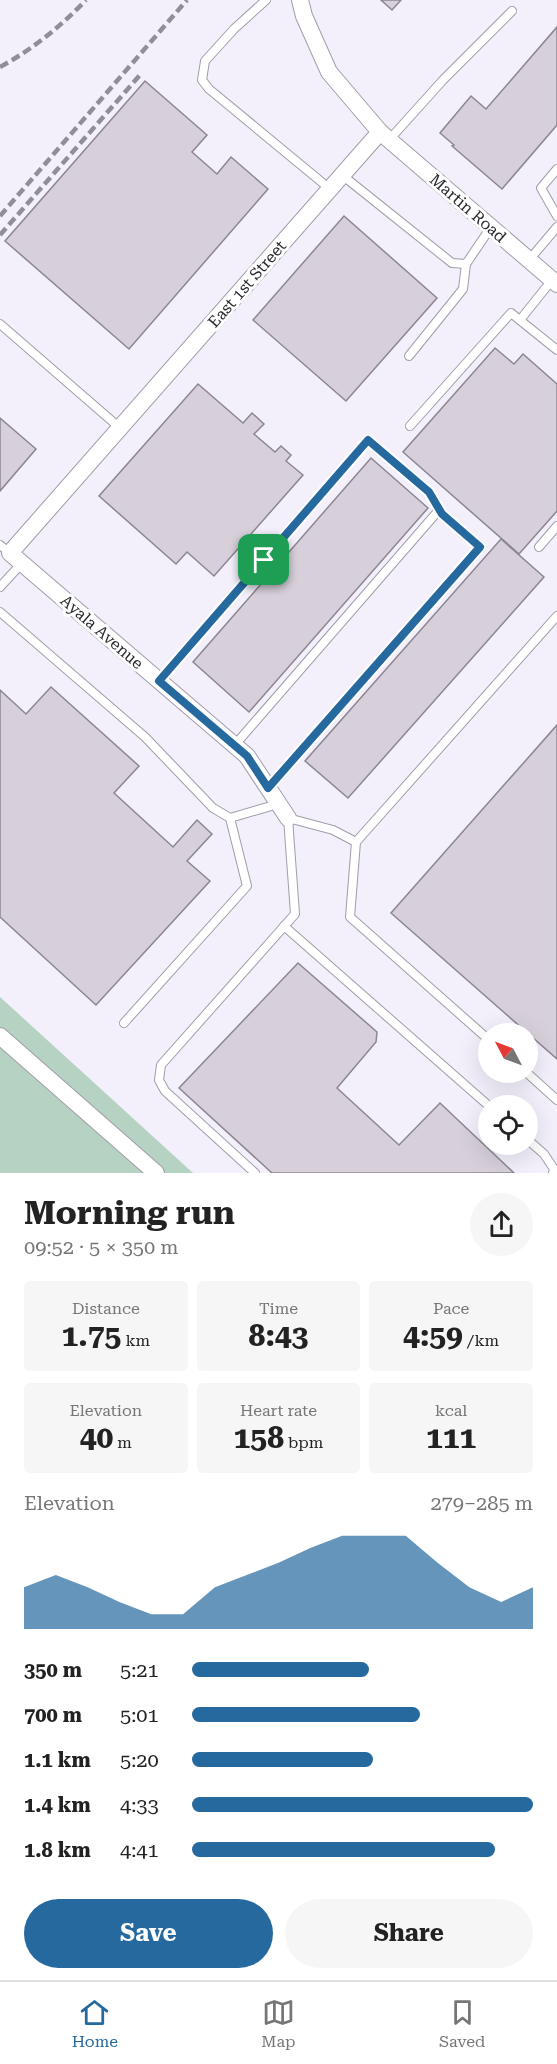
<!DOCTYPE html>
<html lang="en">
<head>
<meta charset="utf-8">
<style>
	body { margin:0; font-family:"Roboto Serif",serif; background:#f6f6f6; color:#222; height:100vh; display:flex; flex-direction:column; font-size:22px; white-space:nowrap }
	* { box-sizing:border-box; margin:0 }
	p { font-size:20px; color:#767676 }
	.icon { flex:none; width:33px; height:33px; fill:none; stroke:currentColor; stroke-width:2; stroke-linecap:round; stroke-linejoin:round }
	.map { position:relative; height:1173px; overflow:hidden }
	.side { display:flex; flex-direction:column; background:#fff; flex:1 }
	.side>* { flex:none }
	.needle { width:39px; rotate:311deg }
	.controls { position:absolute; left:478px; top:1023px; display:grid; gap:12px }
	.controls a { display:grid; place-items:center; width:60px; height:60px; border-radius:50%; background:#fff; box-shadow:0 6px 24px #0002; font-size:30px }
	.pin { position:absolute; display:grid; place-items:center; width:51px; height:51px; color:#fff; margin:-26px; border-radius:12px; box-shadow:0 3px 9px #0006 }
	.round { display:grid; place-items:center; flex:none; width:63px; height:63px; border-radius:32px; background:#f6f6f6 }
	.overview { display:flex; align-items:center; justify-content:space-between; height:102px; padding:0 24px }
	h1 { font-size:33px; font-weight:700; line-height:45px }
	.figures { display:grid; grid-template-columns:repeat(3,1fr); gap:9px; height:102px; padding:6px 24px }
	.figures div { display:grid; align-content:center; border-radius:6px; background:#f6f6f6; text-align:center }
	.figures b { font-size:30px; font-weight:700 }
	.figures small { font-size:16px; font-weight:400 }
	.figures p { font-size:16px }
	.chart { height:168px; padding:12px 24px }
	.chart p { display:flex; justify-content:space-between }
	.chart svg { width:100%; height:108px; margin-top:6px; fill:#26699f; opacity:.7 }
	.button { display:flex; gap:12px; margin-top:auto; padding:12px 24px }
	.button a { flex:1; height:69px; border-radius:36px; background:#26699f; color:#fff; font-size:24px; font-weight:700; line-height:69px; text-align:center }
	.button a+a { background:#f6f6f6; color:#222 }
	ul { padding:0 24px; list-style:none; font-size:20px }
	li { display:grid; grid-template-columns:96px 72px 1fr; align-items:center; height:45px }
	li i { height:15px; border-radius:8px; background:#26699f }
	.tabs { display:flex; justify-content:space-around; align-items:center; height:84px; border-top:2px solid #e0e0e0; background:#fff; font-size:16px; color:#767676 }
	.tabs a { display:grid; justify-items:center; gap:3px }
	.tabs .selected { color:#26699f }
	.map>svg:first-child { display:block }
	.green { fill:#b6d2c2 }
	.building { fill:#d7d0db; stroke:#8c8690; stroke-width:1.5 }
	.lines { fill:none; stroke-linecap:round; stroke-linejoin:round }
	.service-casing { stroke:#a09da9; stroke-width:10 }
	.minor-casing { stroke:#a09da9; stroke-width:18 }
	.service { stroke:#fff; stroke-width:8 }
	.minor { stroke:#fff; stroke-width:16 }
	.rail { stroke:#908e97; stroke-width:4.5; stroke-dasharray:9 4.5; stroke-linecap:butt }
	.route-casing { stroke:#fff; stroke-width:12 }
	.route { stroke:#26699f; stroke-width:8 }
	.labels { text-anchor:middle; dominant-baseline:central; stroke-width:6; stroke-linejoin:round; paint-order:stroke }
	.street-label { font-size:16px; fill:#29282d; stroke:#fff }
</style>
</head>
<body>
<div class="map">
<svg width="557" height="1173" viewBox="0 0 557 1173">
	<rect width="100%" height="100%" fill="#f3f0fc"/>
	<polygon class="green" points="0,997 193,1173 0,1173"/>
	<g class="building">
		<polygon points="381,0 401,0 392,10"/>
		<polygon points="557,27 557,125 502,189 452,146 454,145 440,133 471,96 486,109"/>
		<polygon points="145,81 207,135 192,152 217,174 231,157 268,189 129,349 5,241"/>
		<polygon points="344,216 437,298 346,401 253,320"/>
		<polygon points="495,348 514,364 523,354 557,384 557,511 519,554 403,452"/>
		<polygon points="198,384 243,423 252,413 264,424 254,434 275,452 281,446 291,455 286,461 303,475 214,576 187,552 176,564 99,496"/>
		<polygon points="0,418 36,449 0,491"/>
		<polygon points="371,458 428,508 249,712 193,662"/>
		<polygon points="501,539 544,577 348,798 305,761"/>
		<polygon points="51,687 139,766 114,793 173,847 197,820 212,834 187,861 210,881 96,1005 0,917 0,690 26,714"/>
		<polygon points="557,725 557,1059 391,913"/>
		<polygon points="298,963 377,1032 376,1042 337,1088 399,1145 440,1103 514,1173 272,1173 179,1088"/>
	</g>
	<g class="lines">
		<g class="service-casing">
			<g id="service">
				<polyline points="266,0 234,29 205,61 202,80 209,89 330,189"/>
				<polyline points="389,140 443,80 512,11"/>
				<polyline points="557,169 541,188 557,216"/>
				<polyline points="342,175 452,263 466,264 491,227"/>
				<polyline points="529,260 557,227"/>
				<polyline points="520,320 552,280"/>
				<polyline points="0,324 120,428"/>
				<polyline points="409,356 463,289 466,264"/>
				<polyline points="410,426 511,313 557,350"/>
				<polyline points="0,545 10,553"/>
				<polyline points="539,547 557,526"/>
				<polyline points="0,587 22,563"/>
				<polyline points="0,612 145,737 213,808 230,818 278,804"/>
				<polyline points="159,681 368,439 429,492 442,514 480,547 268,788"/>
				<polyline points="234,746 439,510"/>
				<polyline points="284,926 489,1106"/>
				<polyline points="124,1023 247,886 230,818"/>
				<polyline points="489,1040 350,917 356,842 557,616"/>
				<polyline points="526,1072 557,1100"/>
				<polyline points="528,1140 544,1154 554,1169 553,1173"/>
				<polyline points="255,1173 165,1091 159,1080 161,1065 295,914 288,818 333,830 356,842"/>
			</g>
		</g>
		<g class="minor-casing">
			<g id="minor">
				<polyline points="300,0 304,16 329,72 380,132 557,284"/>
				<polyline points="288,818 247,756 10,553 380,132"/>
				<polyline points="0,1036 156,1173"/>
			</g>
		</g>
		<use href="#service" class="service"/>
		<use href="#minor" class="minor"/>
		<g class="rail">
			<path d="M0,67C33,49 60,27 86,0"/>
			<polyline points="0,216 187,0"/>
			<polyline points="0,235 140,75"/>
		</g>
	</g>
	<g class="lines">
		<g class="route-casing">
			<polygon id="route" points="368,440 429,492 442,514 480,547 268,788 247,756 159,681"/>
		</g>
		<use href="#route" class="route"/>
	</g>
	<g class="labels">
		<g class="street-label">
			<text transform="translate(468 208) rotate(41)">Martin Road</text>
			<text transform="translate(247 284) rotate(-49)">East 1st Street</text>
			<text transform="translate(102 632) rotate(41)">Ayala Avenue</text>
		</g>
	</g>
</svg>
<div class="controls">
<a><svg class="needle" viewBox="-14 -14 28 28"><path d="M0-13l5 13h-10z" fill="#e53935"/><path d="M0 13l5-13h-10z" fill="#767676"/></svg></a>
<a><svg class="icon" aria-label="locate" viewBox="0 0 24 24"><circle cx="12" cy="12" r="6"/><path d="M12 2v4M12 18v4M2 12h4M18 12h4"/></svg></a>
</div>
<div class="pin" style="left:264px;top:560px;background:#1e9e55"><svg class="icon" aria-label="arrive" viewBox="0 0 24 24"><path d="M6 21V4h12l-3 4 3 4H6"/></svg></div>
</div>
<section class="side">
<div class="overview"><div><h1>Morning run</h1><p>09:52 · 5 × 350 m</p></div><a class="round"><svg class="icon" aria-label="share" viewBox="0 0 24 24"><path d="M12 15V3M7 8l5-5 5 5M5 13v7h14v-7"/></svg></a></div>
<div class="figures">
<div><p>Distance</p><b>1.75<small> km</small></b></div>
<div><p>Time</p><b>8:43</b></div>
<div><p>Pace</p><b>4:59<small> /km</small></b></div>
</div>
<div class="figures">
<div><p>Elevation</p><b>40<small> m</small></b></div>
<div><p>Heart rate</p><b>158<small> bpm</small></b></div>
<div><p>kcal</p><b>111</b></div>
</div>
<div class="chart"><p><span>Elevation</span>279–285 m</p>
<svg viewBox="0 0 160 44" preserveAspectRatio="none"><path d="M0 44V27L10 22L20 27L30 33L40 38L50 38L60 27L70 22L80 17L90 11L100 6L110 6L120 6L130 17L140 27L150 33L160 27V44z"/></svg>
</div>
<ul>
<li><b>350 m</b>5:21<i style="width:52%"></i></li>
<li><b>700 m</b>5:01<i style="width:67%"></i></li>
<li><b>1.1 km</b>5:20<i style="width:53%"></i></li>
<li><b>1.4 km</b>4:33<i style="width:100%"></i></li>
<li><b>1.8 km</b>4:41<i style="width:89%"></i></li>
</ul>
<div class="button"><a>Save</a><a>Share</a></div>
</section>
<nav class="tabs">
<a class="selected"><svg class="icon" aria-label="home" viewBox="0 0 24 24"><path d="M3 11l9-7 9 7M6 9v11h12V9"/></svg>Home</a>
<a><svg class="icon" aria-label="map" viewBox="0 0 24 24"><path d="M3 6l6-2 6 2 6-2v14l-6 2-6-2-6 2zM9 4v14M15 6v14"/></svg>Map</a>
<a><svg class="icon" aria-label="saved" viewBox="0 0 24 24"><path d="M7 4h10v16l-5-4-5 4z"/></svg>Saved</a>
</nav>
</body>
</html>
